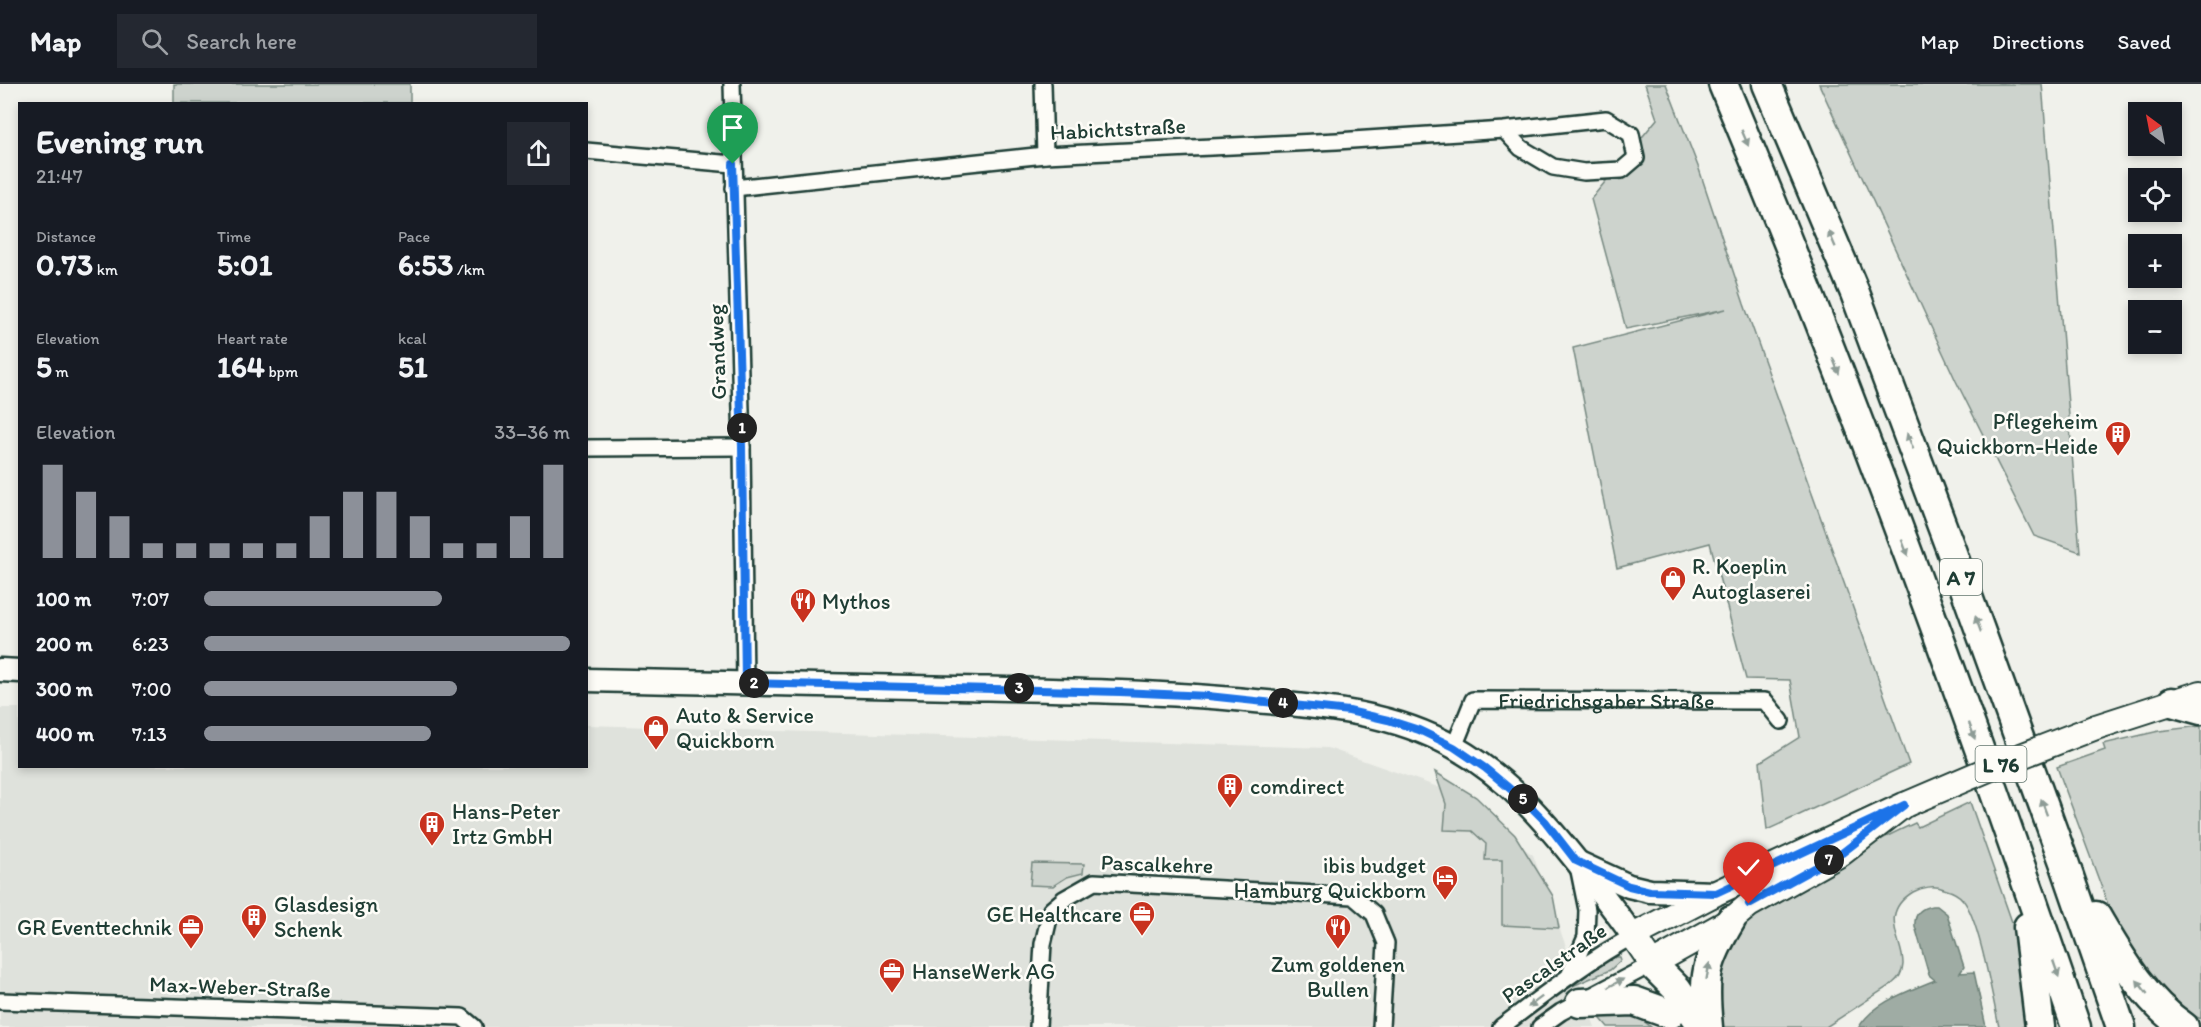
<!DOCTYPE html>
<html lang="en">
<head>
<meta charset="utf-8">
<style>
	body { margin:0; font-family:Itim,sans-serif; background:#242831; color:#f1f3f6; height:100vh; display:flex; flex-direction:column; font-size:22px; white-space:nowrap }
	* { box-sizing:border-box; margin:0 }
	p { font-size:20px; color:#9ea1a6 }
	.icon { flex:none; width:33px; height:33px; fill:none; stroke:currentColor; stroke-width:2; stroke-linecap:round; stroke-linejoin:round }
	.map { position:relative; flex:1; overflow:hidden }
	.drawer { position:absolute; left:18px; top:18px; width:570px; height:666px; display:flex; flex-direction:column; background:#171b24; border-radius:0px; box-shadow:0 3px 9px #0003 }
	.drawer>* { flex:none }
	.needle { width:39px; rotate:328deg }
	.buttons { position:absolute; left:2128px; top:18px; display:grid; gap:12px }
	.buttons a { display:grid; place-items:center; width:54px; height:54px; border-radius:0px; background:#171b24; box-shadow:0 3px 9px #0003; font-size:30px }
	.pin { position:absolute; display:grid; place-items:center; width:51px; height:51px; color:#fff; margin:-62px -26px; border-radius:50% 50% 50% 0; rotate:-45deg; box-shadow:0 0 6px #0007 }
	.pin .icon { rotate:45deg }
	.km { position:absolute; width:30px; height:30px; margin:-15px; border-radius:50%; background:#222; color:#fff; font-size:16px; line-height:30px; text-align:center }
	.round { display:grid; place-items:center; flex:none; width:63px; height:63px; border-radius:0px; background:#242831 }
	.headline { display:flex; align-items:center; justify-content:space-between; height:102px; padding:0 18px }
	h1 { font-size:33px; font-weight:700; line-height:45px }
	.metrics { display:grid; grid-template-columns:repeat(3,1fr); gap:9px; height:102px; padding:6px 18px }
	.metrics div { display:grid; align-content:center }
	.metrics b { font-size:30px; font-weight:700 }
	.metrics small { font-size:16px; font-weight:400 }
	.metrics p { font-size:16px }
	.chart { height:168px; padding:12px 18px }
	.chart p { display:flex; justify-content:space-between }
	.chart svg { width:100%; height:108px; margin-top:6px; stroke:#8c9099; stroke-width:6 }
	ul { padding:0 18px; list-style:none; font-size:20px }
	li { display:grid; grid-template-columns:96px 72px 1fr; align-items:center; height:45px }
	li i { height:15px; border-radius:8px; background:#8c9099 }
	header { display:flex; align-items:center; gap:36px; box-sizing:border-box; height:84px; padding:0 30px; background:#171b24; border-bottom:2px solid #363941 }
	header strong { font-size:28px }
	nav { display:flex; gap:33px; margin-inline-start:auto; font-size:21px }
	.search { width:420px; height:54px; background:#242831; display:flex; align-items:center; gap:15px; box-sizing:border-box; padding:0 21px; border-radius:0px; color:#9ea1a6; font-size:22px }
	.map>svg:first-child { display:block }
	.built { fill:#dfe2dc }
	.green { fill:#cdd3cd; stroke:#768880; stroke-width:1.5 }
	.water { fill:#9faca4; stroke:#6c8077; stroke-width:1.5 }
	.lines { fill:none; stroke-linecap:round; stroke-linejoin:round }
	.minor-casing { stroke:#1f3d34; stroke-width:20 }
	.secondary-casing { stroke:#1f3d34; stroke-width:27 }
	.primary-casing { stroke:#1f3d34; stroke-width:28 }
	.motorway-casing { stroke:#1f3d34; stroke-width:33 }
	.minor { stroke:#fdfcf7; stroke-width:15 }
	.secondary { stroke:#fdfcf7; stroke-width:22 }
	.primary { stroke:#fdfcf7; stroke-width:24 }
	.motorway { stroke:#fdfcf7; stroke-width:28 }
	.primary-bridge-casing { stroke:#1f3d34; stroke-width:28; stroke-linecap:butt }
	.primary-bridge { stroke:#fdfcf7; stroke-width:24 }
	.oneway { fill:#8e9c96 }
	.route-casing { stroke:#fff; stroke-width:12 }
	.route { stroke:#1a73e8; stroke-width:8 }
	.labels { text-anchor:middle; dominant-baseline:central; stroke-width:5; stroke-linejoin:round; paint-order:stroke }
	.shield { fill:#fdfcf7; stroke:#62766e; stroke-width:1.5 }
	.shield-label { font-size:21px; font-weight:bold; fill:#1f3d34 }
	.street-label { font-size:22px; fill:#1f3d34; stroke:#fdfcf7 }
	.poi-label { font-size:22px; fill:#1f3d34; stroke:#fdfcf7; text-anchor:start }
</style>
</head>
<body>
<header>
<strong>Map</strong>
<div class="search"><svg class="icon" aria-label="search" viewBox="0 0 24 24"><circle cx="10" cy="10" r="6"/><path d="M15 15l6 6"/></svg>Search here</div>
<nav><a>Map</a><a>Directions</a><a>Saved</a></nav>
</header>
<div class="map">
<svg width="2201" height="943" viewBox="0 0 2201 943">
	<rect width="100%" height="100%" fill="#f0f1eb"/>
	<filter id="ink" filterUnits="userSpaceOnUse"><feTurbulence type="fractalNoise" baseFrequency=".0167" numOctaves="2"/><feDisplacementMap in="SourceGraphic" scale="12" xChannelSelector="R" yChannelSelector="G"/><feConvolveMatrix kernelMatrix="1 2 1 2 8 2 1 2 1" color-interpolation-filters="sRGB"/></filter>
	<g filter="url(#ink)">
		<polygon class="built" points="0,624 19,624 20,682 586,682 587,641 1328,664 1438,703 1533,771 1595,943 0,943"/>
		<g class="green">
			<rect x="174" y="0" width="236" height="19"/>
			<polygon points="1645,0 1666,0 1699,85 1744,220 1909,680 1767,746 1760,678 1800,653 1790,596 1746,595 1710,459 1617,484 1573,264 1726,225 1626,245 1591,115 1657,35"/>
			<polygon points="1819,0 2042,0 2080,468 2034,452 1956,297"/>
			<polygon points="2201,642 2201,935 2188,929 2157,906 2113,834 2057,683 2105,666 2103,660 2159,647"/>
			<polygon points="1435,688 1476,713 1515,751 1553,812 1559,844 1502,841 1502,776 1485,776 1486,760 1472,747 1444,746 1446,720"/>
			<path d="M1970,718L2019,858L2033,943H1999C1993,916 1979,834 1963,816C1959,810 1951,807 1944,805C1934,801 1922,803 1913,808C1866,837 1926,874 1892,900L1826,943H1723L1720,935L1718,882L1744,841L1755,829C1807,797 1859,764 1915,739L1918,743Z"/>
			<polygon points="1032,779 1084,780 1083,789 1067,793 1053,802 1030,801"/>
			<polygon points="1615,873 1620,873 1621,876 1610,886 1570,903 1570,901 1605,876"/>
			<polygon points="1596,929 1636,931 1651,943 1608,943"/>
		</g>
		<path class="water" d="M1932,822H1937L1947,830L1964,883L1960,889L1974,888L1986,943H1859C1874,918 1909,907 1935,896L1929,891L1915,842C1914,830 1920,824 1932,822Z"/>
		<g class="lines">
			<g class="minor-casing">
				<g id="minor">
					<polyline points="732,0 742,363 745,599"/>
					<polyline points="1043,0 1045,71"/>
					<polyline points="586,67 733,80"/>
					<polyline points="734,104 1045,71 1337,57 1504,46 1606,35 1631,50 1636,74 1622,86 1584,88 1553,83 1521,64 1504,46"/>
					<polyline points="586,364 742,363"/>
					<path id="s1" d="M1454,663L1473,616L1765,617L1781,637"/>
					<polyline points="1569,892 1586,853 1587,826 1578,782"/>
					<polyline points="0,917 462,933 474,943"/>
					<polyline points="1038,943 1043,860 1051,826 1064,815 1094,798 1353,812 1374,830 1386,859 1381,943"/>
					<path d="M1501,943C1544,911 1585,878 1633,852"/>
					<polyline points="1540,943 1561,928 1652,880"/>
				</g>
			</g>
			<g class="secondary-casing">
				<g id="secondary">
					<polyline points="0,586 20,587"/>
					<path d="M586,596C710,598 834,602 958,604C1057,606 1156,607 1255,617C1324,623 1392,628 1454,663C1508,694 1544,736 1582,784C1599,806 1617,829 1633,852"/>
					<polyline points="1579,779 1629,802 1650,807 1716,809"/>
				</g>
			</g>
			<g class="primary-casing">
				<g id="primary">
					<polyline points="2096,643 2201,609"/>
					<polyline points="1904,721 1842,769 1749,821 1731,836 1652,880 1633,852 1716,809 1904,721 1907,720"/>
				</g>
			</g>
			<g class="motorway-casing">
				<g id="motorway">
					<path d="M1723,0C1853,309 1968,625 2076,943"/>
					<polyline points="1767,0 1855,209 1951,466 2064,778 2121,943"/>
					<polyline points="2172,618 2201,626"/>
					<path d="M2096,832C2121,874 2143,914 2184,943"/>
					<polyline points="2028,843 2040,943"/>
					<polyline points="1652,880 1677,905 1703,943"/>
					<polyline points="1580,919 1634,917 1670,930"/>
					<path d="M1708,943C1703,892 1705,879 1731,836"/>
				</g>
			</g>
			<use href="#minor" class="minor"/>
			<use href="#secondary" class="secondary"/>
			<use href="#primary" class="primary"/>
			<use href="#motorway" class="motorway"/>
			<g class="primary-bridge-casing">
				<polyline id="primary-bridge" points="1907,720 2003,679 2096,643"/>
			</g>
			<use href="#primary-bridge" class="primary-bridge"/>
		</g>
		<defs><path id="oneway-solid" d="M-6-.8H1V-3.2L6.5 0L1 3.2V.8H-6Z" transform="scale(1.5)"/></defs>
		<g class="oneway">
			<use href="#oneway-solid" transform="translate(1745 54) rotate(67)"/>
			<use href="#oneway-solid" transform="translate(1832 155) rotate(-113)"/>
			<use href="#oneway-solid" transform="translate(1836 282) rotate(69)"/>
			<use href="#oneway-solid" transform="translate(1910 357) rotate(-111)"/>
			<use href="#oneway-solid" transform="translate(1905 464) rotate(69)"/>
			<use href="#oneway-solid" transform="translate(1978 540) rotate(-110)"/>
			<use href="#oneway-solid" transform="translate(1972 647) rotate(70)"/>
			<use href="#oneway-solid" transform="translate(2044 723) rotate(-110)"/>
			<use href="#oneway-solid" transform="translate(2056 885) rotate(71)"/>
			<use href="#oneway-solid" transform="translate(1708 887) rotate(-80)"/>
			<use href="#oneway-solid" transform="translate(1616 899) rotate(-28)"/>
			<use href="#oneway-solid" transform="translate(2142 903) rotate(-128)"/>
			<use href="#oneway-solid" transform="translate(1535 918) rotate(143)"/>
		</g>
	</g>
	<g class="lines" filter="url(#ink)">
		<g class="route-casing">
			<polyline id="route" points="733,80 742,363 745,599 1120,608 1208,612 1349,627 1388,636 1419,646 1454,663 1485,684 1527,719 1545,737 1576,777 1629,802 1650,807 1716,809 1904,721 1842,769 1749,820"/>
		</g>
		<use href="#route" class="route"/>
	</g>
	<defs>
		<g id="building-pin" transform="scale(1.35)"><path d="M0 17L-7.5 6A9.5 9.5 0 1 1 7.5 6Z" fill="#c8321e" stroke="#fdfcf7"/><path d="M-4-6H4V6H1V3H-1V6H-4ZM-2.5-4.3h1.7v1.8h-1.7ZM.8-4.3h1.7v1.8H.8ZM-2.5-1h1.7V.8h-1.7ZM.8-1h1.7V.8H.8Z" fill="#fff"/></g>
		<g id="shop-pin" transform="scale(1.35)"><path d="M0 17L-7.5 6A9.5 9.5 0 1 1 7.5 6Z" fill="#c8321e" stroke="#fdfcf7"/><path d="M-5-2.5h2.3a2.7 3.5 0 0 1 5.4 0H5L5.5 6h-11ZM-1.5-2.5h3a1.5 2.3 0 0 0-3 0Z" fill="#fff"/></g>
		<g id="restaurant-pin" transform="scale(1.35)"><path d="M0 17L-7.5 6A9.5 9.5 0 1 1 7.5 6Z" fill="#c8321e" stroke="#fdfcf7"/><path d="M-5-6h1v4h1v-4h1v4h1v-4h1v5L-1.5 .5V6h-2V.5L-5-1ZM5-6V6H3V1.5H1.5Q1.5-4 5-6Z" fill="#fff"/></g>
		<g id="hotel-pin" transform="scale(1.35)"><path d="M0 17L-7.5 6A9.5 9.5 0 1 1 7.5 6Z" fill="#c8321e" stroke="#fdfcf7"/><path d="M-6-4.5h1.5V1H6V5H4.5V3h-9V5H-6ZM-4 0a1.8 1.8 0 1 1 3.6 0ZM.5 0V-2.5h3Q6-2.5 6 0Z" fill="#fff"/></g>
		<g id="office-pin" transform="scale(1.35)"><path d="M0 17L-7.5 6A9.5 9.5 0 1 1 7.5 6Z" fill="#c8321e" stroke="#fdfcf7"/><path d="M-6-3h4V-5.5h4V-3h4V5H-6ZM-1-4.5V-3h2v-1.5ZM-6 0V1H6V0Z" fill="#fff"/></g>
	</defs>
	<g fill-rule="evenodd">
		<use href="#building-pin" x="2118" y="350"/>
		<use href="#shop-pin" x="1673" y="495"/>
		<use href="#restaurant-pin" x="803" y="517"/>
		<use href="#shop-pin" x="656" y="644"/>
		<use href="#building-pin" x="1230" y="702"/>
		<use href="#building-pin" x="432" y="740"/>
		<use href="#hotel-pin" x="1445" y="794"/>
		<use href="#office-pin" x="1142" y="830"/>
		<use href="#building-pin" x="254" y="833"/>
		<use href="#office-pin" x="191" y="843"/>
		<use href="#restaurant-pin" x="1338" y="843"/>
		<use href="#office-pin" x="892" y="887"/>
	</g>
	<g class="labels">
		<g class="shield">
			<rect x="1940" y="475" width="42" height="36" rx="4.5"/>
			<rect x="1975.5" y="662" width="51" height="36" rx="4.5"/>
		</g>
		<g class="shield-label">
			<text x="1961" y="493">A 7</text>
			<text x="2001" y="680">L 76</text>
		</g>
		<g class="street-label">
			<text transform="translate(1118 45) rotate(-3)">Habichtstraße</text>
			<text transform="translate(717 268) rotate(-92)">Grandweg</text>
			<text stroke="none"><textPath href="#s1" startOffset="184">Friedrichsgaber Straße</textPath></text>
			<text transform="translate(1157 780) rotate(2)">Pascalkehre</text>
			<text transform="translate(1554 879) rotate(-35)">Pascalstraße</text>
			<text transform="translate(240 903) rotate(2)">Max-Weber-Straße</text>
		</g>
		<g class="poi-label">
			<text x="2098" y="337" text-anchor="end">Pflegeheim<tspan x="2098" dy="25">Quickborn-Heide</tspan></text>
			<text x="1692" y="482">R. Koeplin<tspan x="1692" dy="25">Autoglaserei</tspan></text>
			<text x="822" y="517">Mythos</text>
			<text x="676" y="631">Auto &amp; Service<tspan x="676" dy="25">Quickborn</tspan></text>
			<text x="1250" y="702">comdirect</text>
			<text x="452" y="727">Hans-Peter<tspan x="452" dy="25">Irtz GmbH</tspan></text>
			<text x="1426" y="781" text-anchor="end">ibis budget<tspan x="1426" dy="25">Hamburg Quickborn</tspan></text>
			<text x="274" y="820">Glasdesign<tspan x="274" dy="25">Schenk</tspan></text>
			<text x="1122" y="830" text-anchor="end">GE Healthcare</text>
			<text x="172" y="843" text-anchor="end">GR Eventtechnik</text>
			<text x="1338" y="880" text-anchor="middle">Zum goldenen<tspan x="1338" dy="25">Bullen</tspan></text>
			<text x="912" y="887">HanseWerk AG</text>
		</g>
	</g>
</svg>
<div class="buttons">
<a><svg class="needle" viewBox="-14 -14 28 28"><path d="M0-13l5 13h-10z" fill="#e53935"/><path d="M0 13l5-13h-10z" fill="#9ea1a6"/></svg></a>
<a><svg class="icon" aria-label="locate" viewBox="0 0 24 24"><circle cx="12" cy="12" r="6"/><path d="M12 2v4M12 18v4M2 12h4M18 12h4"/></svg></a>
<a>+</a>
<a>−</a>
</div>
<div class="pin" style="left:733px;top:80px;background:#1e9e55"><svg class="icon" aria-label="arrive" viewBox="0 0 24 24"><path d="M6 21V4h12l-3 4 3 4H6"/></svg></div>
<div class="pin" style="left:1749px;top:820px;background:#d93025"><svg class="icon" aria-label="check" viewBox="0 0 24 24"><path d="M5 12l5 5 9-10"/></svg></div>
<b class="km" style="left:742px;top:344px">1</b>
<b class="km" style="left:754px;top:599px">2</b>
<b class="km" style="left:1019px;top:604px">3</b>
<b class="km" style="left:1283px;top:619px">4</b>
<b class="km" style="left:1523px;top:715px">5</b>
<b class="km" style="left:1829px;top:776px">7</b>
<section class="drawer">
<div class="headline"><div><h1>Evening run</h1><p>21:47</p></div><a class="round"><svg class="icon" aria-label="share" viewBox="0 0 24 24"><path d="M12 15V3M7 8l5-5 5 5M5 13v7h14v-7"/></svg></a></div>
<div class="metrics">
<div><p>Distance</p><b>0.73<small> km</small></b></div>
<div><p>Time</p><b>5:01</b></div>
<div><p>Pace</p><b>6:53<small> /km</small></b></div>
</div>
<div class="metrics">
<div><p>Elevation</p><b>5<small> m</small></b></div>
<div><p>Heart rate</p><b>164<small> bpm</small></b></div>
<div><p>kcal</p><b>51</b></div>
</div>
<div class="chart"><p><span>Elevation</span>33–36 m</p>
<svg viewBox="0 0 160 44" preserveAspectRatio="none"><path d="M5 44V6M15 44V17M25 44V27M35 44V38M45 44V38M55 44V38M65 44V38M75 44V38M85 44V27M95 44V17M105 44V17M115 44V27M125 44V38M135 44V38M145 44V27M155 44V6"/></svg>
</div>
<ul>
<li><b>100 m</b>7:07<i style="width:65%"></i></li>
<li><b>200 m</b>6:23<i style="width:100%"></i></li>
<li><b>300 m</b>7:00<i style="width:69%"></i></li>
<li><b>400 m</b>7:13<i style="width:62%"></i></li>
</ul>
</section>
</div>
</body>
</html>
